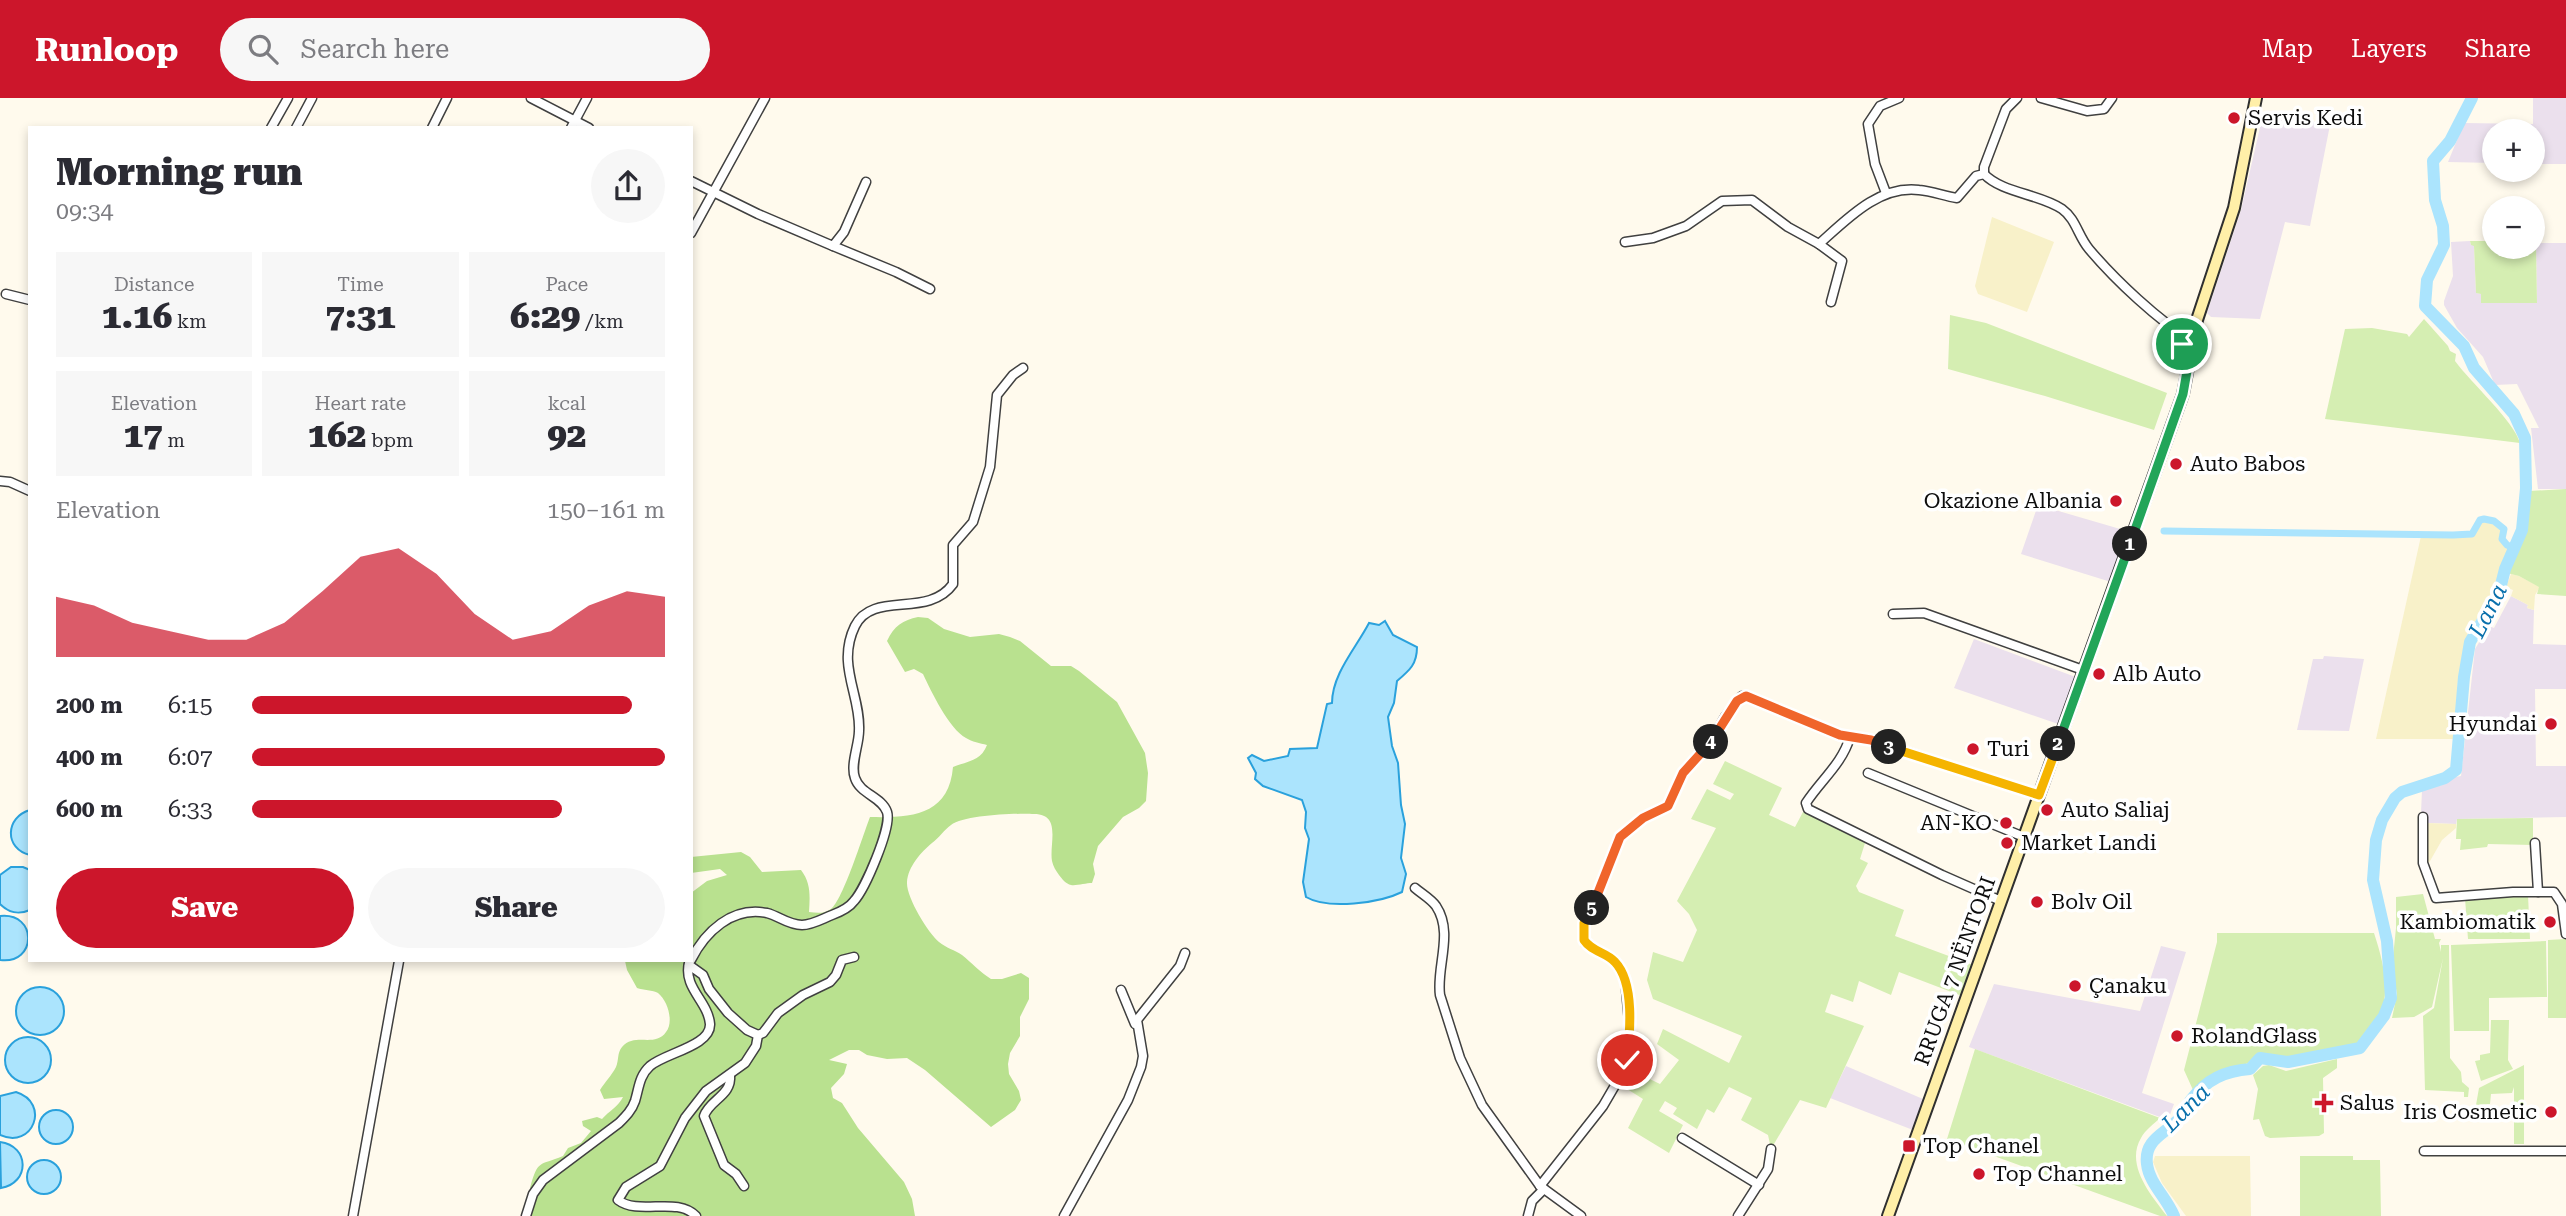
<!DOCTYPE html>
<html lang="en">
<head>
<meta charset="utf-8">
<style>
	body { margin:0; font-family:"Roboto Serif",serif; background:#f7f7f7; color:#2b2b33; height:100vh; display:flex; flex-direction:column; font-size:26px; white-space:nowrap }
	* { box-sizing:border-box; margin:0 }
	p { font-size:23px; color:#7c7c81 }
	.icon { flex:none; width:38px; height:38px; fill:none; stroke:currentColor; stroke-width:2; stroke-linecap:round; stroke-linejoin:round }
	.map { position:relative; flex:1; overflow:hidden }
	.sheet { position:absolute; left:28px; top:28px; width:665px; height:836px; display:flex; flex-direction:column; background:#fff; border-radius:0px; box-shadow:0 4px 10px #0003 }
	.sheet>* { flex:none }
	.tools { position:absolute; left:2482px; top:21px; display:grid; gap:14px }
	.tools a { display:grid; place-items:center; width:63px; height:63px; border-radius:50%; background:#fff; box-shadow:0 4px 10px #0003; font-size:35px }
	.pin { position:absolute; display:grid; place-items:center; width:60px; height:60px; color:#fff; margin:-30px; border:4px solid #fff; border-radius:50%; box-shadow:0 2px 7px #0007 }
	.km { position:absolute; width:35px; height:35px; margin:-18px; border-radius:50%; background:#222; color:#fff; font-size:19px; line-height:35px; text-align:center }
	.round { display:grid; place-items:center; flex:none; width:74px; height:74px; border-radius:37px; background:#f7f7f7 }
	.summary { display:flex; align-items:center; justify-content:space-between; height:119px; padding:0 28px }
	h1 { font-size:38px; font-weight:800; line-height:52px }
	.metrics { display:grid; grid-template-columns:repeat(3,1fr); gap:10px; height:119px; padding:7px 28px }
	.metrics div { display:grid; align-content:center; border-radius:0px; background:#f7f7f7; text-align:center }
	.metrics b { font-size:35px; font-weight:800 }
	.metrics small { font-size:19px; font-weight:400 }
	.metrics p { font-size:19px }
	.chart { height:196px; padding:14px 28px }
	.chart p { display:flex; justify-content:space-between }
	.chart svg { width:100%; height:126px; margin-top:7px; fill:#cc162b; opacity:.7 }
	.button { display:flex; gap:14px; margin-top:auto; padding:14px 28px }
	.button a { flex:1; height:80px; border-radius:42px; background:#cc162b; color:#fff; font-size:28px; font-weight:800; line-height:80px; text-align:center }
	.button a+a { background:#f7f7f7; color:#2b2b33 }
	ul { padding:0 28px; list-style:none; font-size:23px }
	li { display:grid; grid-template-columns:112px 84px 1fr; align-items:center; height:52px }
	li i { height:18px; border-radius:9px; background:#cc162b }
	header { display:flex; align-items:center; gap:42px; box-sizing:border-box; height:98px; padding:0 35px; background:#cc162b; color:#fff }
	header strong { font-size:33px }
	nav { display:flex; gap:38px; margin-inline-start:auto; font-size:24px }
	.search { width:490px; height:63px; background:#f7f7f7; display:flex; align-items:center; gap:18px; box-sizing:border-box; padding:0 24px; border-radius:38px; color:#7c7c81; font-size:26px }
	.map>svg:first-child { display:block }
	.industrial { fill:#ebe0ed }
	.farmland { fill:#f8f1c9 }
	.green { fill:#d5eeb2 }
	.forest { fill:#b9e18f }
	.water { fill:#abe4fd; stroke:#2aa1dc; stroke-width:2 }
	.lines { fill:none; stroke-linecap:round; stroke-linejoin:round }
	.canal { stroke:#abe4fd; stroke-width:7 }
	.river { stroke:#abe4fd; stroke-width:12 }
	.minor-casing { stroke:#404040; stroke-width:11 }
	.secondary-casing { stroke:#2f2f2f; stroke-width:14 }
	.minor { stroke:#fff; stroke-width:8 }
	.secondary { stroke:#ffefa8; stroke-width:10 }
	.split-1-casing { stroke:#fff; stroke-width:14 }
	.split-2-casing { stroke:#fff; stroke-width:14 }
	.split-3-casing { stroke:#fff; stroke-width:14 }
	.split-4-casing { stroke:#fff; stroke-width:14 }
	.split-5-casing { stroke:#fff; stroke-width:14 }
	.split-6-casing { stroke:#fff; stroke-width:14 }
	.split-1 { stroke:#22a559; stroke-width:9 }
	.split-2 { stroke:#22a559; stroke-width:9 }
	.split-3 { stroke:#f5b400; stroke-width:9 }
	.split-4 { stroke:#f0652b; stroke-width:9 }
	.split-5 { stroke:#f0652b; stroke-width:9 }
	.split-6 { stroke:#f5b400; stroke-width:9 }
	.poi-dot { fill:#cc162b; stroke:#fff; stroke-width:2.5 }
	.labels { text-anchor:middle; dominant-baseline:central; stroke-width:7; stroke-linejoin:round; paint-order:stroke }
	.poi-label { font-size:21px; fill:#0d0d0d; stroke:#fff; text-anchor:start }
	.street-label { font-size:21px; fill:#0d0d0d; stroke:#fff }
	.water-label { font-size:23px; font-style:italic; fill:#0970ac; stroke:#fff }
</style>
</head>
<body>
<header>
<strong>Runloop</strong>
<div class="search"><svg class="icon" aria-label="search" viewBox="0 0 24 24"><circle cx="10" cy="10" r="6"/><path d="M15 15l6 6"/></svg>Search here</div>
<nav><a>Map</a><a>Layers</a><a>Share</a></nav>
</header>
<div class="map">
<svg width="2566" height="1118" viewBox="0 0 2566 1118">
	<rect width="100%" height="100%" fill="#fffaed"/>
	<g class="industrial">
		<polygon points="2533,0 2566,0 2566,66 2532,66 2532,33 2494,33 2494,65 2448,64 2464,25 2533,26"/>
		<polygon points="2282,17 2330,27 2310,128 2285,124 2260,221 2211,219 2207,215 2241,112 2261,25 2281,25"/>
		<polygon points="2470,143 2471,147 2474,147 2476,195 2482,196 2482,205 2537,205 2536,145 2566,145 2566,391 2538,391 2531,330 2539,330 2517,286 2495,287 2483,259 2457,230 2444,207 2444,203 2453,178 2451,144"/>
		<polygon points="2038,407 2127,433 2111,484 2021,456"/>
		<polygon points="2511,498 2528,507 2527,510 2534,512 2533,546 2566,547 2566,591 2535,591 2536,668 2566,668 2566,719 2457,721 2456,726 2426,725 2427,716 2421,715 2422,692 2442,687 2450,680 2461,678 2475,551 2489,528 2494,530"/>
		<polygon points="1974,541 2081,581 2064,628 1954,590"/>
		<polygon points="2324,558 2364,561 2349,633 2297,632 2313,561 2323,561"/>
		<polygon points="2161,848 2186,854 2142,995 2174,1006 2168,1022 1969,949 1994,886 2140,913"/>
		<polygon points="1846,968 1923,1001 1913,1032 1830,1000"/>
	</g>
	<g class="farmland">
		<polygon points="1992,119 2054,144 2027,214 1978,196 1975,188"/>
		<polygon points="2485,423 2502,430 2501,442 2508,452 2488,504 2468,534 2458,581 2454,641 2376,641 2421,438 2472,438 2481,424"/>
		<polygon points="2511,476 2519,478 2540,489 2535,497 2534,512 2527,510 2528,507 2511,498 2513,492 2506,489"/>
		<polygon points="2426,725 2456,726 2456,730 2442,742 2426,770"/>
		<polygon points="2155,1058 2250,1058 2251,1118 2186,1118 2162,1085 2153,1064"/>
	</g>
	<g class="green">
		<polygon points="2470,143 2494,143 2494,149 2532,149 2532,146 2536,145 2537,205 2481,205 2481,196 2476,195 2474,148 2471,147"/>
		<polygon points="1950,217 1986,225 2167,295 2154,332 2045,298 1948,271"/>
		<path d="M2424,221L2448,248L2450,253L2456,256L2455,263C2471,285 2514,323 2520,345L2325,321L2345,231L2372,230L2407,236L2409,239Z"/>
		<polygon points="2566,391 2566,498 2537,496 2539,489 2519,478 2507,475 2525,434 2529,393"/>
		<polygon points="1725,663 1782,690 1769,717 1795,729 1803,714 1865,745 1860,761 1868,765 1856,788 1859,794 1904,812 1895,838 1973,867 1962,898 1899,874 1891,897 1859,883 1853,904 1831,896 1825,914 1864,928 1826,1010 1800,1002 1771,1051 1768,1037 1741,1022 1752,1000 1729,989 1714,1015 1707,1011 1697,1031 1673,1016 1677,1010 1665,1003 1659,1013 1683,1027 1669,1055 1628,1030 1643,1001 1624,989 1631,972 1660,986 1679,962 1657,946 1663,931 1729,965 1742,938 1653,901 1647,882 1653,854 1683,864 1697,832 1689,816 1677,803 1716,730 1691,721 1707,691 1730,702 1734,696 1713,686"/>
		<polygon points="2533,720 2533,747 2488,746 2487,749 2460,752 2461,741 2456,741 2457,721"/>
		<polygon points="2423,796 2435,841 2441,841 2439,845 2441,854 2441,847 2449,847 2450,960 2461,974 2462,984 2469,990 2468,999 2464,999 2464,994 2425,992 2423,918 2434,910 2443,860 2432,909 2414,919 2392,920 2397,896 2392,869 2396,830 2396,799"/>
		<polygon points="2528,797 2530,841 2468,841 2465,800"/>
		<path d="M2217,835H2374C2388,878 2395,916 2357,948L2289,961L2260,957C2247,969 2233,969 2218,975C2208,979 2201,986 2193,992L2184,972L2217,844Z"/>
		<polygon points="2566,841 2566,920 2548,920 2548,842"/>
		<polygon points="2546,843 2547,899 2489,900 2489,933 2454,933 2451,847"/>
		<polygon points="2491,922 2509,922 2508,962 2513,971 2481,983 2475,963 2480,962 2480,957 2490,955"/>
		<path d="M1975,951L2160,1020C2154,1026 2145,1032 2141,1040C2125,1067 2151,1097 2167,1118H2160L1947,1041Z"/>
		<polygon points="2337,961 2337,970 2323,980 2324,1035 2319,1038 2270,1040 2265,1038 2259,1021 2253,1022 2258,991 2253,977 2263,968 2269,967 2286,973"/>
		<polygon points="2524,967 2524,1046 2514,1046 2514,989 2512,995 2491,996 2490,1006 2476,1007 2479,990"/>
		<polygon points="2300,1058 2353,1058 2353,1062 2380,1062 2381,1118 2300,1118"/>
	</g>
	<path class="forest" d="M918,519L928,520L944,531L970,539L999,536L1010,539L1020,543L1051,568H1071L1079,573L1117,604L1145,655L1148,675L1146,703L1139,710L1123,719L1098,748L1093,766L1095,776L1092,785C1086,785 1076,788 1071,787C1066,786 1062,781 1059,777C1056,773 1053,768 1052,763C1049,746 1062,716 1034,716C1017,715 964,717 951,727C944,732 939,740 932,745C921,754 908,769 907,784C906,799 928,835 939,844C946,850 955,852 962,857C972,865 980,874 991,881H1002L1021,875L1029,880V901L1020,919V938L1010,955L1008,966L1009,976L1019,993L1021,1002L1015,1012L991,1029L925,972L907,960L887,961L867,957L859,952H849L829,962L847,966L844,976L831,990L833,1000L842,1005L858,1030L904,1084L912,1101L915,1118H530L539,1093L530,1090C538,1061 539,1068 563,1058L568,1050L581,1045L591,1033L583,1028L582,1023L597,1019L602,1021C609,1013 618,1009 623,999L604,1001L600,992C605,984 612,977 616,969C619,962 617,955 622,949C635,934 655,950 666,934C674,924 668,903 658,895C653,892 643,892 637,890L627,872L625,863H691V795L707,783L727,777L720,771L691,775V759L741,754L750,759L762,774L801,772C811,785 810,798 809,814C817,815 824,816 831,811C843,802 863,737 870,719C910,720 949,718 953,669C968,663 981,663 987,647C980,645 972,644 966,640C949,631 931,593 923,576L914,571L905,574L887,543C894,528 903,522 918,519Z"/>
	<g class="water">
		<path d="M1385,523L1393,537L1417,549C1417,566 1410,572 1397,583L1394,605L1388,619L1392,648L1398,665L1401,707L1405,726L1401,760L1406,776L1402,794C1380,805 1328,812 1306,799L1303,784L1309,741L1305,730L1306,714L1302,702L1263,688L1255,681L1256,675L1248,660L1252,657L1264,663L1288,658L1290,651L1317,650L1327,606L1332,605C1332,576 1356,550 1369,525L1379,527Z"/>
		<path d="M30,712V757C4,751 5,719 30,712Z"/>
		<path d="M11,769H23L30,772V812C18,817 9,815 0,806V777Z"/>
		<path d="M0,818C38,814 37,867 0,862Z"/>
		<circle cx="40" cy="913" r="24"/>
		<circle cx="28" cy="962" r="23"/>
		<path d="M16,994C51,1005 33,1052 0,1037V998Z"/>
		<circle cx="56" cy="1029" r="17"/>
		<path d="M0,1044C30,1048 30,1085 1,1090Z"/>
		<circle cx="44" cy="1079" r="17"/>
	</g>
	<g class="lines">
		<polyline class="canal" points="2164,433 2453,437 2472,436 2480,422 2484,421 2494,423 2504,431 2502,441 2507,447 2514,450"/>
		<path class="river" d="M2174,1118C2167,1100 2149,1085 2147,1066C2144,1043 2162,1037 2176,1024C2182,1018 2186,1009 2191,1002C2207,981 2225,973 2250,971L2260,960L2288,964L2360,950L2384,918L2391,900L2387,843L2373,782L2376,742L2382,722L2395,700L2402,694L2445,680L2456,672L2464,579L2470,544L2499,495L2505,471L2522,432L2526,390L2525,340L2514,316L2474,270L2464,248L2425,208L2427,182L2444,147L2443,128L2435,102L2433,63L2450,43L2472,0"/>
		<g class="minor-casing">
			<g id="minor">
				<polyline points="531,0 589,30"/>
				<polyline points="2041,0 2087,13 2104,11 2112,0"/>
				<polyline points="271,30 288,0"/>
				<polyline points="296,30 312,0"/>
				<polyline points="432,30 447,0"/>
				<polyline points="571,30 587,0"/>
				<path d="M1984,76C2002,95 2040,96 2062,111C2076,121 2078,138 2089,151C2116,183 2158,222 2193,244"/>
				<polyline points="1984,76 1984,69 2006,11 2017,0"/>
				<polyline points="691,83 758,116 833,148 844,134 866,84"/>
				<polyline points="1886,95 1875,66 1868,26 1880,8 1899,0"/>
				<polyline points="691,135 765,0"/>
				<polyline points="1625,144 1653,140 1686,128 1722,103 1752,102 1788,129 1819,146 1842,163 1831,204"/>
				<path d="M1819,146C1847,121 1879,87 1919,92C1932,93 1944,98 1957,100L1976,78L1984,76"/>
				<polyline points="833,148 896,174 930,191"/>
				<polyline points="6,196 30,202"/>
				<polyline points="2173,235 2190,256"/>
				<polyline points="0,383 10,384 30,393"/>
				<polyline points="1893,516 1924,515 2083,572"/>
				<path d="M1850,639C1842,666 1821,682 1806,705L1808,711L1942,777L2001,803"/>
				<polyline points="1868,675 2024,739"/>
				<polyline points="2423,719 2423,765 2436,800 2513,794 2554,794 2562,806 2566,836"/>
				<polyline points="2535,745 2538,794"/>
				<path d="M1415,790C1422,796 1431,801 1436,808C1454,835 1436,869 1440,897L1460,960L1482,1007L1540,1088L1581,1118"/>
				<path d="M691,862C705,834 732,808 767,815C779,818 788,827 802,827C812,827 822,821 832,817C840,814 849,810 854,803C865,791 892,729 887,714C882,699 860,696 855,680C850,667 859,647 859,633C861,597 836,567 855,528C873,492 928,521 953,486V447L973,424L990,369L997,297L1013,277L1023,270"/>
				<path d="M689,867L703,877L709,891L728,915L747,932L758,937L756,948L745,965L706,993L685,1020L660,1068L626,1089L618,1102C639,1118 677,1098 696,1118"/>
				<polyline points="1121,892 1135,926"/>
				<polyline points="758,937 763,935 778,915 803,897 830,884 836,877 842,862 854,859"/>
				<path d="M730,977C732,998 710,1001 704,1018L724,1067L736,1076L744,1088"/>
				<polyline points="1682,1040 1759,1087"/>
				<polyline points="2424,1053 2566,1053"/>
				<polyline points="1540,1088 1603,1008 1624,972 1630,934 1625,880 1613,861 1593,851 1585,845 1583,832 1620,739 1643,720 1668,708 1683,675 1709,647 1725,619 1742,598 1746,598 1840,637 1871,642 2039,697"/>
				<polyline points="353,1118 399,863"/>
				<path d="M526,1118L533,1096L543,1082L619,1025C626,1018 632,1012 635,1003C639,990 639,978 650,968C665,955 711,948 710,926C708,903 683,890 689,865"/>
				<polyline points="1064,1118 1128,1002 1141,969 1143,958 1137,922 1180,868 1185,855"/>
				<polyline points="1528,1118 1532,1103 1544,1091"/>
				<polyline points="1738,1118 1768,1071 1771,1051"/>
			</g>
		</g>
		<g class="secondary-casing">
			<polyline id="secondary" points="1888,1118 2183,296 2197,222 2234,110 2256,0"/>
		</g>
		<use href="#minor" class="minor"/>
		<use href="#secondary" class="secondary"/>
	</g>
	<g class="lines">
		<g class="split-1-casing">
			<polyline id="split-1" points="2130,446 2183,296 2190,256 2182,246"/>
		</g>
		<g class="split-2-casing">
			<polyline id="split-2" points="2058,646 2130,446"/>
		</g>
		<g class="split-3-casing">
			<polyline id="split-3" points="1889,649 2039,697 2058,646"/>
		</g>
		<g class="split-4-casing">
			<polyline id="split-4" points="1711,644 1737,603 1746,598 1840,637 1871,642 1889,649"/>
		</g>
		<g class="split-5-casing">
			<polyline id="split-5" points="1592,810 1620,739 1643,720 1668,708 1683,675 1711,644"/>
		</g>
		<g class="split-6-casing">
			<path id="split-6" d="M1592,810L1584,825V842C1592,854 1606,854 1615,864C1635,885 1630,935 1627,962"/>
		</g>
		<use href="#split-1" class="split-1"/>
		<use href="#split-2" class="split-2"/>
		<use href="#split-3" class="split-3"/>
		<use href="#split-4" class="split-4"/>
		<use href="#split-5" class="split-5"/>
		<use href="#split-6" class="split-6"/>
	</g>
	<g class="poi-dot">
		<circle cx="2234" cy="20" r="7"/>
		<circle cx="2176" cy="366" r="7"/>
		<circle cx="2116" cy="403" r="7"/>
		<circle cx="2099" cy="576" r="7"/>
		<circle cx="2551" cy="626" r="7"/>
		<circle cx="1973" cy="651" r="7"/>
		<circle cx="2047" cy="712" r="7"/>
		<circle cx="2006" cy="725" r="7"/>
		<circle cx="2007" cy="745" r="7"/>
		<circle cx="2037" cy="804" r="7"/>
		<circle cx="2550" cy="824" r="7"/>
		<circle cx="2075" cy="888" r="7"/>
		<circle cx="2177" cy="938" r="7"/>
		<path d="M2320.5 994.5h7v7h7v7h-7v7h-7v-7h-7v-7h7z"/>
		<circle cx="2551" cy="1014" r="7"/>
		<rect x="1902" y="1041" width="14" height="14" rx="3.5"/>
		<circle cx="1979" cy="1076" r="7"/>
	</g>
	<g class="labels">
		<g class="poi-label">
			<text x="2248" y="20">Servis Kedi</text>
			<text x="2190" y="366">Auto Babos</text>
			<text x="2102" y="403" text-anchor="end">Okazione Albania</text>
			<text x="2113" y="576">Alb Auto</text>
			<text x="2537" y="626" text-anchor="end">Hyundai</text>
			<text x="1987" y="651">Turi</text>
			<text x="2061" y="712">Auto Saliaj</text>
			<text x="1992" y="725" text-anchor="end">AN-KO</text>
			<text x="2021" y="745">Market Landi</text>
			<text x="2051" y="804">Bolv Oil</text>
			<text x="2536" y="824" text-anchor="end">Kambiomatik</text>
			<text x="2089" y="888">Çanaku</text>
			<text x="2191" y="938">RolandGlass</text>
			<text x="2340" y="1005">Salus</text>
			<text x="2537" y="1014" text-anchor="end">Iris Cosmetic</text>
			<text x="1923" y="1048">Top Chanel</text>
			<text x="1993" y="1076">Top Channel</text>
		</g>
		<g class="street-label">
			<text transform="translate(1955 873) rotate(-70)">RRUGA 7 NËNTORI</text>
		</g>
		<g class="water-label">
			<text transform="translate(2488 513) rotate(-63)">Lana</text>
			<text transform="translate(2186 1010) rotate(-45)">Lana</text>
		</g>
	</g>
</svg>
<div class="tools">
<a>+</a>
<a>−</a>
</div>
<div class="pin" style="left:2182px;top:246px;background:#1e9e55"><svg class="icon" aria-label="arrive" viewBox="0 0 24 24"><path d="M6 21V4h12l-3 4 3 4H6"/></svg></div>
<div class="pin" style="left:1627px;top:962px;background:#d93025"><svg class="icon" aria-label="check" viewBox="0 0 24 24"><path d="M5 12l5 5 9-10"/></svg></div>
<b class="km" style="left:2130px;top:446px">1</b>
<b class="km" style="left:2058px;top:646px">2</b>
<b class="km" style="left:1889px;top:649px">3</b>
<b class="km" style="left:1711px;top:644px">4</b>
<b class="km" style="left:1592px;top:810px">5</b>
<section class="sheet">
<div class="summary"><div><h1>Morning run</h1><p>09:34</p></div><a class="round"><svg class="icon" aria-label="share" viewBox="0 0 24 24"><path d="M12 15V3M7 8l5-5 5 5M5 13v7h14v-7"/></svg></a></div>
<div class="metrics">
<div><p>Distance</p><b>1.16<small> km</small></b></div>
<div><p>Time</p><b>7:31</b></div>
<div><p>Pace</p><b>6:29<small> /km</small></b></div>
</div>
<div class="metrics">
<div><p>Elevation</p><b>17<small> m</small></b></div>
<div><p>Heart rate</p><b>162<small> bpm</small></b></div>
<div><p>kcal</p><b>92</b></div>
</div>
<div class="chart"><p><span>Elevation</span>150–161 m</p>
<svg viewBox="0 0 160 44" preserveAspectRatio="none"><path d="M0 44V23L10 26L20 32L30 35L40 38L50 38L60 32L70 21L80 9L90 6L100 15L110 29L120 38L130 35L140 26L150 21L160 23V44z"/></svg>
</div>
<ul>
<li><b>200 m</b>6:15<i style="width:92%"></i></li>
<li><b>400 m</b>6:07<i style="width:100%"></i></li>
<li><b>600 m</b>6:33<i style="width:75%"></i></li>
</ul>
<div class="button"><a>Save</a><a>Share</a></div>
</section>
</div>
</body>
</html>
